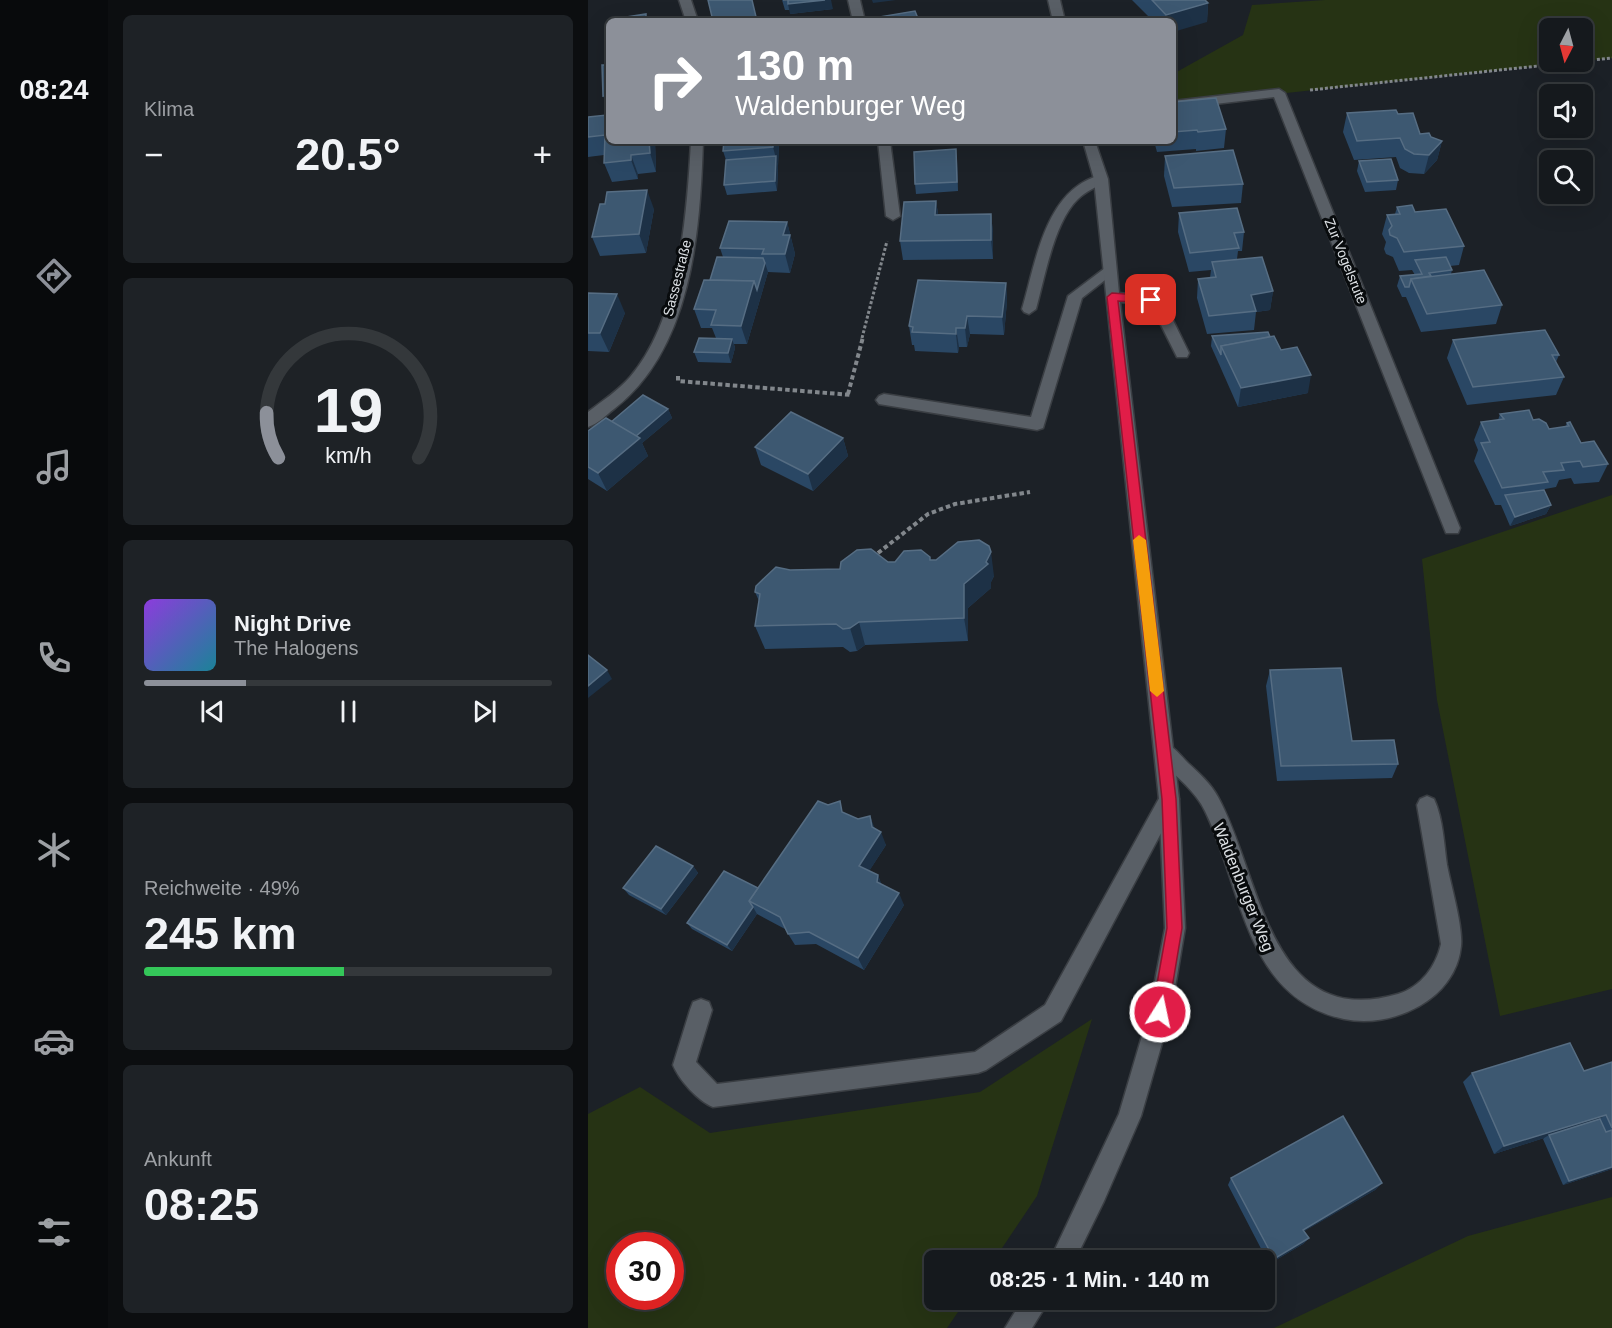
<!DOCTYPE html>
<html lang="de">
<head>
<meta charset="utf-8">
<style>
	body { margin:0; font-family:Arial,sans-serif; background:#1e2226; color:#f1f3f6; height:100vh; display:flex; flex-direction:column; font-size:22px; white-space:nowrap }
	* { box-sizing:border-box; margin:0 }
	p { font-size:20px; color:#9da0a4 }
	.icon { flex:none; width:33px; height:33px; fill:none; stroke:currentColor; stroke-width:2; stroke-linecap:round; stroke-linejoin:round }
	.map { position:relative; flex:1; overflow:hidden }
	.side { display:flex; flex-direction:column; gap:15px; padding:15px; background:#0c0e10; width:480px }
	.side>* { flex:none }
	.top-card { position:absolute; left:18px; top:18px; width:570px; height:126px; border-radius:9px; box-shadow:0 6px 24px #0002,0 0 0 2px #34383b; background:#8c9099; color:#fff; overflow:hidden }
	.needle { width:39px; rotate:186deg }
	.buttons { position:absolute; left:951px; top:18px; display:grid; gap:12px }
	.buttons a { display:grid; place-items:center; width:54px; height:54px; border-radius:9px; background:#15191d; box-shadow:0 6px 24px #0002,0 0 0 2px #34383b; font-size:30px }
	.speed { position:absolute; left:18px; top:1232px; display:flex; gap:12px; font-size:30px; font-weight:700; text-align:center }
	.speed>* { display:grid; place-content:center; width:78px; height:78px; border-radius:50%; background:#15191d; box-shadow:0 6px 24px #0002,0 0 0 2px #34383b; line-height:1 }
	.speed .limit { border:9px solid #d22; background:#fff; color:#111 }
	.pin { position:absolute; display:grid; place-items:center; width:51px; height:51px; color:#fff; margin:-26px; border-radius:12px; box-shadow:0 3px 9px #0006 }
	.me { position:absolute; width:66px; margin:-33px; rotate:10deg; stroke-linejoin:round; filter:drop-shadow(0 0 4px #0008) }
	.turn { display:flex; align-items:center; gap:21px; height:126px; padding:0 30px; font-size:27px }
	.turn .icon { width:78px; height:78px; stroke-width:2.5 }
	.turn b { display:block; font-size:42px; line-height:51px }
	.big { font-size:45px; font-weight:800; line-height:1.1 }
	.side .widget { flex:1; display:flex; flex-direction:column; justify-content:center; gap:9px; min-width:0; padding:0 21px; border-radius:9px; background:#1e2226 }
	.side .dial { align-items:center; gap:0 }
	.dial svg { height:156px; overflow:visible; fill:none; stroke:#34383b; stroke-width:7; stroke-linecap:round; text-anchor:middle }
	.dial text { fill:#f1f3f6; stroke:none }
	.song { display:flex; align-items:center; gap:18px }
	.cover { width:72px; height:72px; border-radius:9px; background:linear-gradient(135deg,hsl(270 70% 55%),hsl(190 70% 35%)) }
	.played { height:6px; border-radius:3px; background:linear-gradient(90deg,#8c9099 25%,#34383b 25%) }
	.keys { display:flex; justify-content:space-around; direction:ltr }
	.heat { display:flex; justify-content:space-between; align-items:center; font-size:33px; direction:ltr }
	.charge { height:9px; border-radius:4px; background:linear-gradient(90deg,#34c759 49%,#34383b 0) }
	.trip { position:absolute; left:336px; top:1250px; width:351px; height:60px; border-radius:9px; background:#15191d; box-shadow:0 6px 24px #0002,0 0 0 2px #34383b; font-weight:800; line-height:60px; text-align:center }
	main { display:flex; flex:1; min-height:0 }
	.menu { display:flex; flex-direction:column; width:108px; justify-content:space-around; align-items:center; background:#080a0c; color:#9da0a4 }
	.menu .icon { width:42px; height:42px }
	.menu .on { color:#8c9099 }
	.menu b { font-size:27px; color:#f1f3f6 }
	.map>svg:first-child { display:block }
	.green { fill:#263314; fill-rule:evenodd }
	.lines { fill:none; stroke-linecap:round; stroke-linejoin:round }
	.service-casing { stroke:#3a3e43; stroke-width:3 }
	.minor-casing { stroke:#3a3e43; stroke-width:3 }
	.path-far1 { stroke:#82878c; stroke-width:3; stroke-dasharray:3 2; stroke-linecap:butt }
	.path { stroke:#82878c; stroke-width:4; stroke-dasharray:4.5 3; stroke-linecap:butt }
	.service { fill:#595f66; fill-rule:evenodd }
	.minor { fill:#595f66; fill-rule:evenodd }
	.wall { fill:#2a4764 }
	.shaded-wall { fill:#1d3146 }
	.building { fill:#3d5871; stroke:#566d83; stroke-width:1.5 }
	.route { fill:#e11d48; stroke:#92132f; stroke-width:1.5 }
	.slow { fill:#f59e0b }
	.labels { text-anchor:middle; stroke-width:6; stroke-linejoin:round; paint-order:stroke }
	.far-street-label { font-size:14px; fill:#dce0e4; stroke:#080b0d }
	.street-label { font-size:16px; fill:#dce0e4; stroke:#080b0d }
</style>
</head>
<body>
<main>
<nav class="menu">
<b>08:24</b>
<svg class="icon on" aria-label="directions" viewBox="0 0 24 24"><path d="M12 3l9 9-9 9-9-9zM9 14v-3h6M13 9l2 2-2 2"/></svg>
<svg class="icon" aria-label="music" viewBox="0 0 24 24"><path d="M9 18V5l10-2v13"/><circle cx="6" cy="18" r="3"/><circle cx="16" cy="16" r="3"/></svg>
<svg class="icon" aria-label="phone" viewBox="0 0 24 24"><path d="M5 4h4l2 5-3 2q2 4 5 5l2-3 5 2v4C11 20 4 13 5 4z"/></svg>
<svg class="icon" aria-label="climate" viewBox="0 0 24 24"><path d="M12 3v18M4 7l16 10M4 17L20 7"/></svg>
<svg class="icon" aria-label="car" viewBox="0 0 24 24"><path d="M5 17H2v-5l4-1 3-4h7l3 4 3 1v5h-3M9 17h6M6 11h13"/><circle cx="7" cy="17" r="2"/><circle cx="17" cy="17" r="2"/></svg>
<svg class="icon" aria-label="filters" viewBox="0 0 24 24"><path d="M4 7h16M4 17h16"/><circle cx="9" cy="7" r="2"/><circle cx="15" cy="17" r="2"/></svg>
</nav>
<section class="side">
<div class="widget"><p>Klima</p>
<div class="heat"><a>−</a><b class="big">20.5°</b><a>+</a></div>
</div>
<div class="widget dial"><svg viewBox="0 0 100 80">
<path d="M14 69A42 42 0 1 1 86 69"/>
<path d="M14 69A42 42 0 0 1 8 46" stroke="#8c9099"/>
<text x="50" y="56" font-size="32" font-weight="700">19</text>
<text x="50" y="72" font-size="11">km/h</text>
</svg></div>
<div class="widget">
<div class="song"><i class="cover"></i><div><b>Night Drive</b><p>The Halogens</p></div></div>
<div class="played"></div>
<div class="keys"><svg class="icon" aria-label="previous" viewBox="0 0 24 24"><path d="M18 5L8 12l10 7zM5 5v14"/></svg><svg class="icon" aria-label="pause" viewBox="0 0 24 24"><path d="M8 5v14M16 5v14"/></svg><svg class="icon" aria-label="next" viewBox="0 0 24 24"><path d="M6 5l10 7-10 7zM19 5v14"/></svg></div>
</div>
<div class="widget"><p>Reichweite · 49%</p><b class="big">245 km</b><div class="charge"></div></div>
<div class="widget"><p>Ankunft</p><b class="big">08:25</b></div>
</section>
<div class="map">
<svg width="1024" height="1328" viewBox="0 0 1024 1328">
	<rect width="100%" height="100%" fill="#1c2127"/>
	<g class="green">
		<path d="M737,0H1024V58L995,61L994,28H962V62H988L585,105V74L655,35L664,5Z"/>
		<path d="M1024,495V989L912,1016L849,700L834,559Z"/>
		<path d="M504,1019L449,1196L406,1260H346V1299H379L359,1328H0V1114L52,1087L122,1133L392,1092ZM32,1245H82V1296H32Z"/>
		<path d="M1024,1197V1328H686L880,1236Z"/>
	</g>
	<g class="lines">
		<defs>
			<g id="service">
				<path d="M513,175L518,176V182C508,187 498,191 490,199C466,222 457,277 448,309L441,314L436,312L434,309C448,262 457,189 513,175Z"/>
				<path d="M521,265L526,267V273L494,298L455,428L449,430L291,404L288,400L291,396L296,394L443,417L480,296Z"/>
				<path d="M576,743C586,746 593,756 600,763C611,773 623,784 630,797C673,875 680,1032 810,994C833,987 848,966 853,944L829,805L832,799L839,796L846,799C855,818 856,844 859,865C863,886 875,926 873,946C868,1000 804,1029 756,1019C656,998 654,886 617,811C607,790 585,774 569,757L567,751L569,745Z"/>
				<path d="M581,790L588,793L591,799L588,805L473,1021L398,1070L390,1073L125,1107C110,1101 91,1080 85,1065L102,1010L105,1002L113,999L121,1002L124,1010L108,1062L129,1084L387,1052L457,1005L574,793Z"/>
			</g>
			<g id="minor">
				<path d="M91,0H103L110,21H98Z"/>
				<path d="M260,0H272L277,21H265Z"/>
				<path d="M460,0H472L477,21H465Z"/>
				<path d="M691,89L697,93L872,528L870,533H858L856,528L686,97L585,109V101Z"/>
				<path d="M103,141H115C112,232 104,349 26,409C18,415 10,424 0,427V412C14,401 30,391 42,377C92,319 99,214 103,141Z"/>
				<path d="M290,141H302L312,216L305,220L298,216Z"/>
				<path d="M495,141H507L520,179L531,293L568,297L579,308L601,353L599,357H589L566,311L559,305L532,302L591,799L597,928L583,1012L553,1116L516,1201L487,1260H462L531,1114L561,1012L577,928L571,799L506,179Z"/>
				<path d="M435,1299H462L444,1328H417Z"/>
			</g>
		</defs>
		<use href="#service" class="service-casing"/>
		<use href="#minor" class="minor-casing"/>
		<g class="path-far1">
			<path d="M994,61L1024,58"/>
			<path d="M722,90L988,62"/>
			<path d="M274,338L299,241"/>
		</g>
		<g class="path">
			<path d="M90,376V381L264,395"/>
			<path d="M260,394L275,337"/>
			<path d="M290,553L340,514L367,504L442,492"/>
		</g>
		<use href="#service" class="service"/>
		<use href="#minor" class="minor"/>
	</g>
	<g class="wall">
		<path d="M194,0L245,9L202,14V10H197Z"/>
		<path d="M544,0H617L620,3L619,22L565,21Z"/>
		<path d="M585,102L638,129L636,148L608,151V149L569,152L566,141H585Z"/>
		<path d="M759,113L810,114L832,134L854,141L849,160L836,174L821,173L812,168L808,157L766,160L755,132Z"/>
		<path d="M19,115L21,119L67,141L68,172L50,174V179L24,182L16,163V155L0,157V117Z"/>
		<path d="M136,141H191L189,191L139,195L136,185L138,160L135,151Z"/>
		<path d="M577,156L655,184L653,203L584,207L576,176Z"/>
		<path d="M369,159L370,191L328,194L327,184Z"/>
		<path d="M771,161L810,180L808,190L777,192L769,171Z"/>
		<path d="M348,201L350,214H403L405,233V259L315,260L312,241Z"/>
		<path d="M809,207L827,212L876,246L871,265L862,266L864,270L863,274L914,305L908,324L833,332L818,297H814L809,286L812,276L827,275L824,270L811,271L805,257L798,254L796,249L798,242L794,234L799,215L807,214Z"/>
		<path d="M66,209L58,253L12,256L4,237Z"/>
		<path d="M591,213L656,232L654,251H650L649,259L685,291L682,310L668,312L666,330L619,334L609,298L610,279L622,278L623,270L601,272L590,232Z"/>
		<path d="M199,222L207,254L202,273L180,272L159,344H146L147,348L143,363L110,362L106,352L128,338L124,328H113L106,309L135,257L132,248Z"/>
		<path d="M418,283L419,301L416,335L382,334L379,347H371L370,353L327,351L326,345H324L321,326Z"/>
		<path d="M0,293L37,313L21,352L0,351Z"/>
		<path d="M624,336L682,337L693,350L720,393L650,407L623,346Z"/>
		<path d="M865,340L971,355L968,362L976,377L968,395L879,405L859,358Z"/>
		<path d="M80,409L84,418L54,443L60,456L19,491L0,479V431L23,422Z"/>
		<path d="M912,414L945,420L961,429L977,427L979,423L993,443L1020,464L1011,482L986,484L983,478L971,480L968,487L957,489L956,490L963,505L958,514L922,526L913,505H907L886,461L890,450L886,440L893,422L910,420Z"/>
		<path d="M255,438L260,456L225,491L173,465L167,447Z"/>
		<path d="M343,560L406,576L403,582V588L380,608V641L277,645L269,651L262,652L255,647L177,649L167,626L171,601L167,592L202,570L252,569Z"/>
		<path d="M682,670L764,741L810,764L804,778L689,781L678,686Z"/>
		<path d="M256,813L270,819L282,816L286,828L298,845L281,871L290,875L293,884L316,905L276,970L228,944L207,945L197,929L169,914L144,951L104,929L99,923L170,888Z"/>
		<path d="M105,866L110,873L78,915L41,895L35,888Z"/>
		<path d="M1024,1062V1169L975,1185L955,1139L956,1138L906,1154L875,1082L884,1073L996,1071Z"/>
		<path d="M643,1178L794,1183L787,1190L716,1231L721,1238L715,1244L681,1264L640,1185Z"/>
	</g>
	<g class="shaded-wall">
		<path d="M237,0H243L245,9L202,14L200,4Z"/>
		<path d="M284,0H308L285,3Z"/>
		<path d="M620,3L619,22L585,32V21H578V15Z"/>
		<path d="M21,95V112L15,96Z"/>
		<path d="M61,141H67L68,172L62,153Z"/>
		<path d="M185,141H191L190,166L185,147Z"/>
		<path d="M854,141L849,160L836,174L841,155Z"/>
		<path d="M43,155L50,174V179L43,160Z"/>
		<path d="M188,156L190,166L189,191L187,181Z"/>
		<path d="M59,190L66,209L58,253L51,234Z"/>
		<path d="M348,201L351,220L347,215Z"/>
		<path d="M403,214L405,233V259L403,240Z"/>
		<path d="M199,222L207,254L202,273L197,254L195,235Z"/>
		<path d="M177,263L180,272L159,344L153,326L166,281Z"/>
		<path d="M418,283L419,301L416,335L414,317Z"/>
		<path d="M685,291L682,310L668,312L663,295Z"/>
		<path d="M29,294L37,313L21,352L12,333Z"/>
		<path d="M379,316L382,334L379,347L377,328Z"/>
		<path d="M368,328L371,347L370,353L368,334Z"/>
		<path d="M144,339L147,348L143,363L140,353Z"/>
		<path d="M723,375L720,393L650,407L653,388Z"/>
		<path d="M80,409L84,418L54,443L60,456L19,491L10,473L43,440Z"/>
		<path d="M255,438L260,456L225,491L220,474Z"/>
		<path d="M963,505L958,514L922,526L927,517Z"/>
		<path d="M403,552L406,576L403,582V588L380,608V641L376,618V584L398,562Z"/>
		<path d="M271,622L277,645L269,651L262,628Z"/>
		<path d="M19,670L24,679L0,698V686Z"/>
		<path d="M282,816L287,829L293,832L298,845L276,879L271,866L284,827Z"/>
		<path d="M105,866L110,873L78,915L73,909Z"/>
		<path d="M290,875L295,888L289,882Z"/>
		<path d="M311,893L316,905L276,970L270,958Z"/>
		<path d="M165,907L169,914L144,951L139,945Z"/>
		<path d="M1018,1115L1005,1123L961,1135L956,1138L906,1154L916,1146Z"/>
		<path d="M1024,1167V1169L975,1185L981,1181Z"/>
		<path d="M794,1183L787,1190L710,1235L715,1230Z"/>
		<path d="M721,1238L715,1244L681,1264L686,1259Z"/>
	</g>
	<g class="building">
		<path d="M120,0H164L169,21H125Z"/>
		<path d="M195,0H237L200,4V0Z"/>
		<path d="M564,0H617L620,3L578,15Z"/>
		<path d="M327,11L331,21H292L291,17Z"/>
		<path d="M58,14V21H21V34L20,20Z"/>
		<path d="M14,65H21V95L15,96Z"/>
		<path d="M628,98L638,129L610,132L609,130L585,132V102Z"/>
		<path d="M808,110L810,114L825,113L832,134L841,133L843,137L854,141L841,155L826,154L817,149L812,138L769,141L759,113Z"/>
		<path d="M19,115V120H21V141H61L62,153L43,155V160L16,163L17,135L0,137V117Z"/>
		<path d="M136,141H185V147L135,151Z"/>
		<path d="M368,149L369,182L327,184L326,152Z"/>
		<path d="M645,150L655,184L586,188L577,156Z"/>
		<path d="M188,156L187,181L136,185L138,160Z"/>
		<path d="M803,159L810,180L779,182L771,161Z"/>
		<path d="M59,190L51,234L4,237L12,204H17L19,192Z"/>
		<path d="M348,201L347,215L403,214V240L312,241L316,202Z"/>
		<path d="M824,205L827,212L858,209L876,246L816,252L809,238L802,235L801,230L804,226L799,215L812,214L809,207Z"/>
		<path d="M649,208L656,232L646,233L651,248L602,253L591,213Z"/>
		<path d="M141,221L199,222L195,235H202L197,254H174L176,249L132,248Z"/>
		<path d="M129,257L175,258L177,263L169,290L166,281L122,280Z"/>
		<path d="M674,257L685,291L663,295L668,311L621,316L610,279L628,277L624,262Z"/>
		<path d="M858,257L864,270L841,273L843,276L823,279L821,287H817L812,276L834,274L827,260Z"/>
		<path d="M896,270L914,305L839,314L823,279Z"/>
		<path d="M116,280L166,281L153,326L123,325L128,310L106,309Z"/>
		<path d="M330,280L418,283L414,317L379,316L377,328H368V334L324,332L325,327L321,326Z"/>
		<path d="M0,293L29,294L12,333H0Z"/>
		<path d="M957,330L971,355H964L976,377L885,387L865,340Z"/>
		<path d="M680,332L682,337L633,346V355L624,336Z"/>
		<path d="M686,336L693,350L709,347L723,375L653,388L633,346Z"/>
		<path d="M111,338L144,339L140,353L106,352Z"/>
		<path d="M55,395L80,409L48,436L23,422Z"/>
		<path d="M941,410L945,420L951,419L958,423L961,429L981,426L979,423L982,422L993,443L1006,441L1020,464L995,467L992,461L973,463L976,470L955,472L960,482L914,488L893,443L902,442L893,422L916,419L912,414Z"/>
		<path d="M203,412L255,438L220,474L167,447Z"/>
		<path d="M18,418L52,438L10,473L0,467V431Z"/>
		<path d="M956,490L963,505L927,517L917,495Z"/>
		<path d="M391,540L401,546L403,552L398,562L400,564L376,584V618L271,622L262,628L255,629L248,624L167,626L172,594L167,592L168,586L188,567L202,570L252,569L253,562L269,550L283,549L300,562H307L316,551L333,550L342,557V560H348L370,542Z"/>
		<path d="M0,655L19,670L0,686Z"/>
		<path d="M753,668L764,741L806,740L810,764L693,766L682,670Z"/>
		<path d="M230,801L240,805L252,801L254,812L270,819L282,816L284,827L293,832L271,866L290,875L289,882L311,893L270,958L221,932L200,934L192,917L161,901Z"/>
		<path d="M68,846L105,866L73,909L35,888Z"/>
		<path d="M136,871L170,888L161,901L165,907L139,945L99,923Z"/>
		<path d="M982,1043L996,1071L1024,1062V1128L1018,1115L916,1146L884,1073Z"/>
		<path d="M755,1116L794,1183L715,1230L721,1238L686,1259L643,1178Z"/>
		<path d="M1012,1119L1018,1132L1024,1130V1167L981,1181L961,1135Z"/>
	</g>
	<path class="route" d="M524,293L563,296L569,300L563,303L530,301L588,799L594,928L580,1012L578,1017L572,1020L566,1017L564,1012L579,928L574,799L519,297Z"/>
	<path class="slow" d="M551,535L558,540L576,691L569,697L562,691L545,540Z"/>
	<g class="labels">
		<g class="far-street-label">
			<text transform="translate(758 261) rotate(68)" y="5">Zur Vogelsrute</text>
			<text transform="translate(89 278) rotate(-76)" y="5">Sassestraße</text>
		</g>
		<g class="street-label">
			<text transform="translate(656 887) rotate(68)" y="6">Waldenburger Weg</text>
		</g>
	</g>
</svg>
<div class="buttons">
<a><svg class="needle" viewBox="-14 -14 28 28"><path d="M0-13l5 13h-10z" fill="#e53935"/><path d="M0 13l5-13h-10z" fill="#9da0a4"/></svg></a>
<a><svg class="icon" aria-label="sound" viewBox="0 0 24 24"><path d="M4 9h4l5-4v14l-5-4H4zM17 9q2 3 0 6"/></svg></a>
<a><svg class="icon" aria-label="search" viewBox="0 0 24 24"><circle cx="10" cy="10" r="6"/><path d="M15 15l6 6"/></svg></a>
</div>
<div class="speed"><div class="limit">30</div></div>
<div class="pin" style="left:563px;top:300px;background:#d93025"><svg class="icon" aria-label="arrive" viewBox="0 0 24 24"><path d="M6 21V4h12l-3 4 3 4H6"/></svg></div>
<svg class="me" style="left:572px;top:1012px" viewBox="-20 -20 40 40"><circle r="17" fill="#e11d48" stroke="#fff" stroke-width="3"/><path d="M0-11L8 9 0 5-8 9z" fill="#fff"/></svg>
<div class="trip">08:25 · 1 Min. · 140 m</div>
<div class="top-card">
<div class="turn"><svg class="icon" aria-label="right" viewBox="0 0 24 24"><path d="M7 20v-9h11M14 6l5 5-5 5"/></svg><div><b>130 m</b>Waldenburger Weg</div></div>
</div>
</div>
</main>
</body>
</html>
